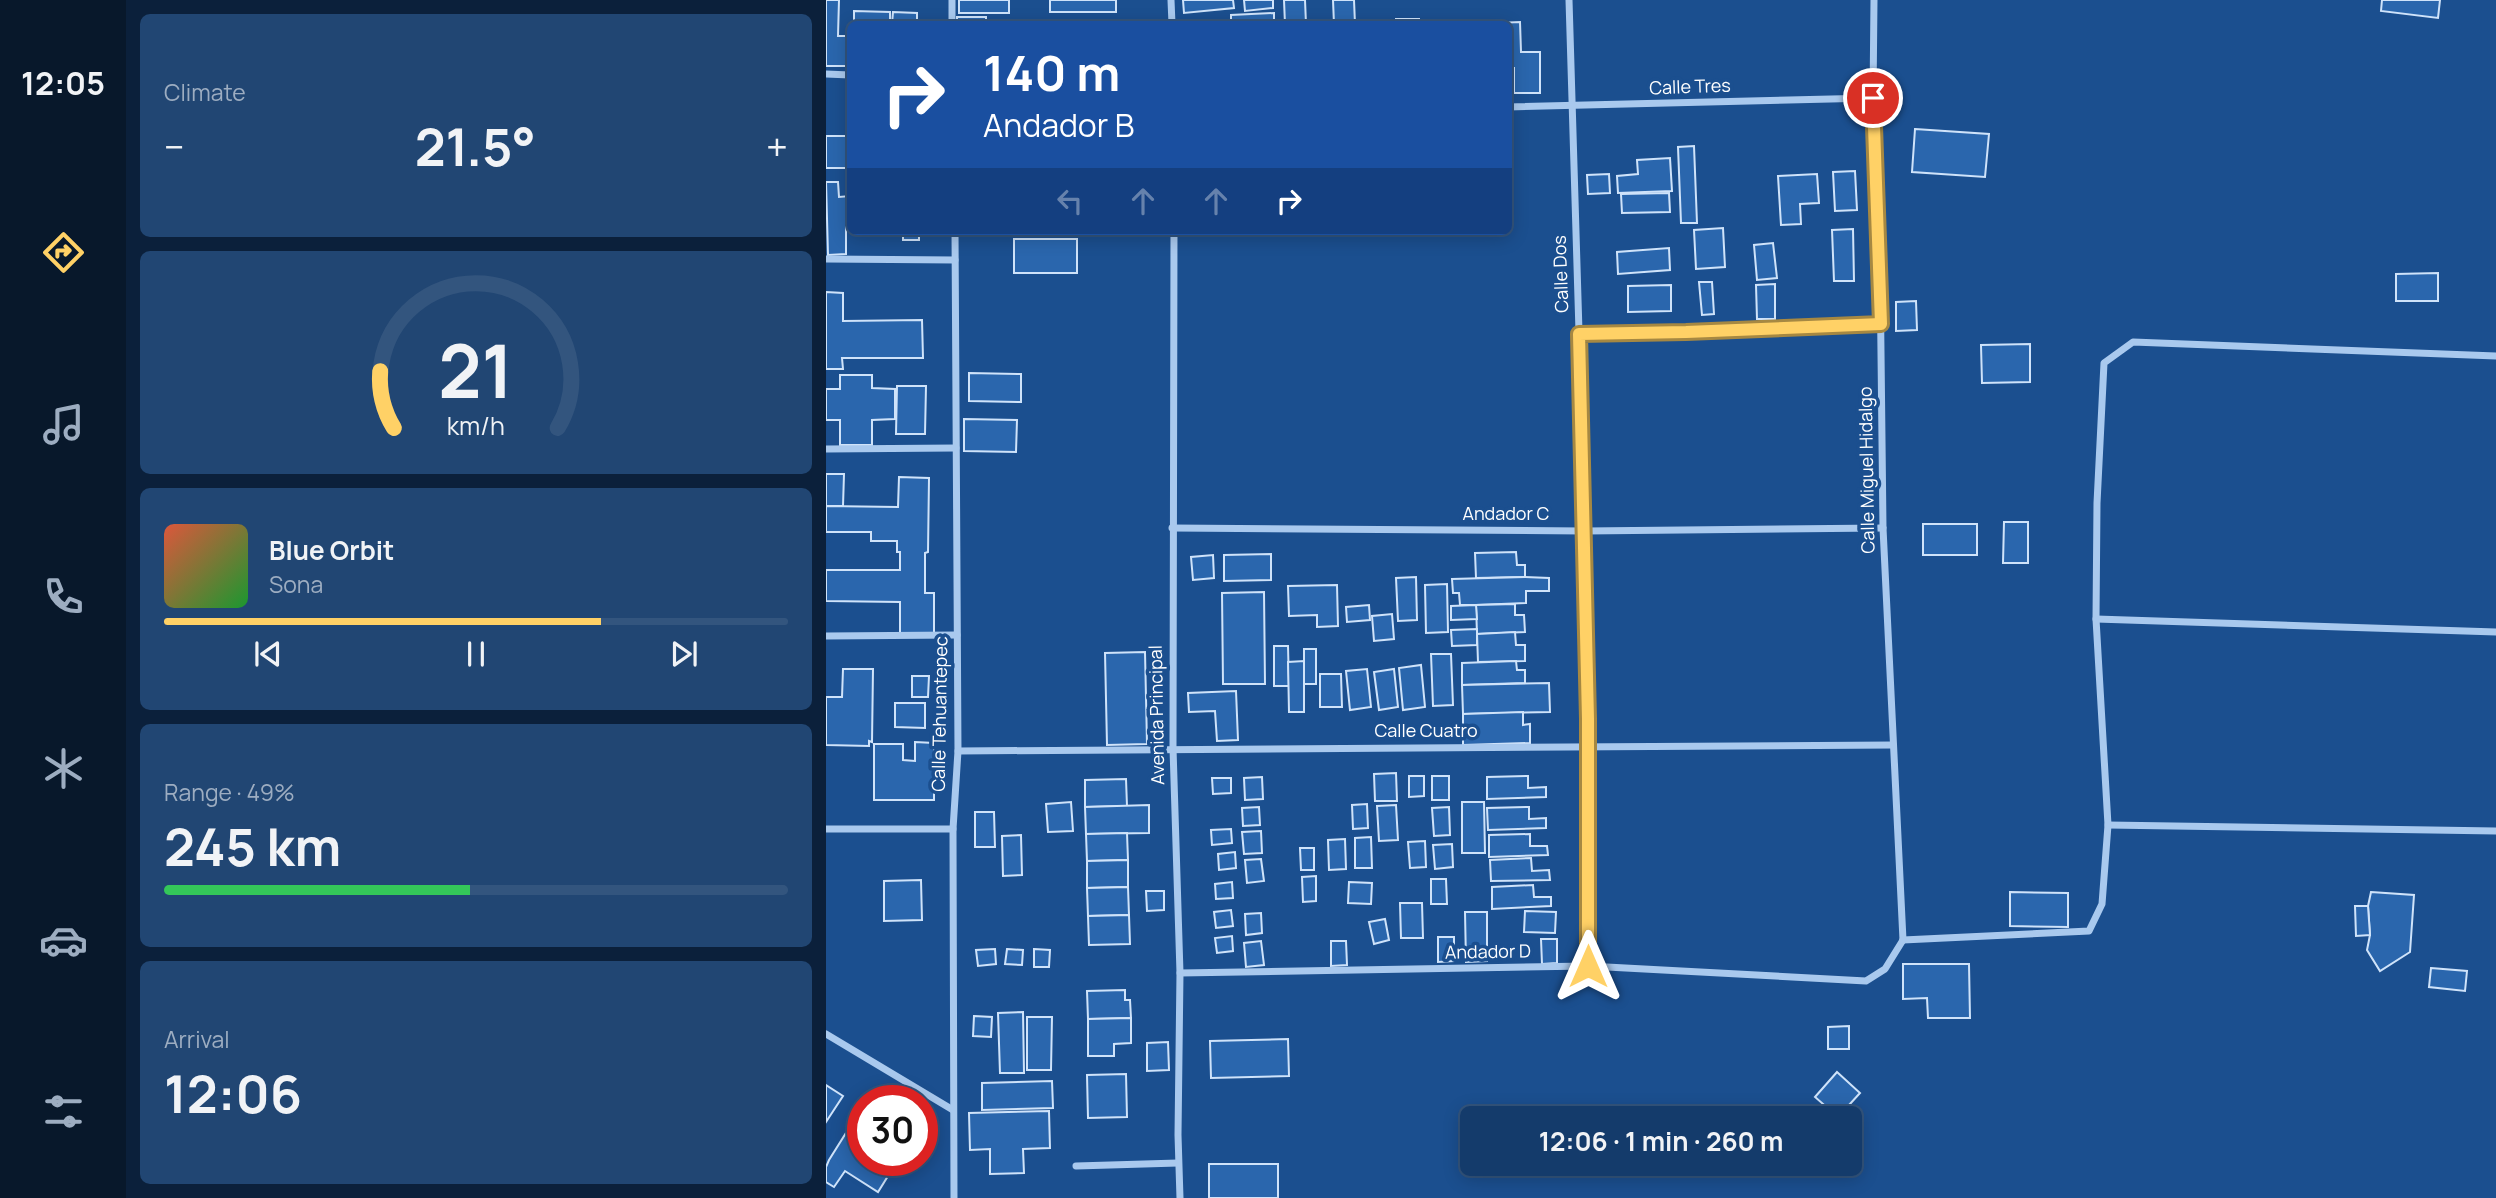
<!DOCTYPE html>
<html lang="en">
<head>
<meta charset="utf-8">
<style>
	body { margin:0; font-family:Manrope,sans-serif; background:#214673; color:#f1f3f6; height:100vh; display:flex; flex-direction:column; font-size:26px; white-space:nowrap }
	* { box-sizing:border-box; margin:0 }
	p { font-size:23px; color:#9dadc1 }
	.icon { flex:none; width:38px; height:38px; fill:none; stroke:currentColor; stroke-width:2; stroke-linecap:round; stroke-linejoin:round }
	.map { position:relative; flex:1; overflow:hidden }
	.drawer { display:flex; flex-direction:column; gap:14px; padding:14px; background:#0b203b; width:700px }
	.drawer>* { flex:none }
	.top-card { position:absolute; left:21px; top:21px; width:665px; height:214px; border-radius:10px; box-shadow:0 4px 18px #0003,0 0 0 2px #33557e; background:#1a4fa0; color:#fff; overflow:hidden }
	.speed { position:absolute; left:21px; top:1085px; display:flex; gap:14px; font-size:35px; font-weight:700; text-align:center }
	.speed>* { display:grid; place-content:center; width:91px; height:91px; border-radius:50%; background:#143b6b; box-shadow:0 4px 18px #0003,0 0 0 2px #33557e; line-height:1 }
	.speed .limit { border:10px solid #d22; background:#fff; color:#111 }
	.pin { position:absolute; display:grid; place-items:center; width:60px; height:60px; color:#fff; margin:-30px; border:4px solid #fff; border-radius:50%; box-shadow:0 2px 7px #0007 }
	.me { position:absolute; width:77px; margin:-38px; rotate:0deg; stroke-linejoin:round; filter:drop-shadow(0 0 5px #0008) }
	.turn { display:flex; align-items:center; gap:24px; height:147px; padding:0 21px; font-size:32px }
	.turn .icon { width:91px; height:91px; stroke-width:2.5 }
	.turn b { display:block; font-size:49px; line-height:60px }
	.lanes { display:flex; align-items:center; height:66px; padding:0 21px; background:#0003; justify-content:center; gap:35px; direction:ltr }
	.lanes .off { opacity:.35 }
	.big { font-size:52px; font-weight:700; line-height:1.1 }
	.drawer .tile { flex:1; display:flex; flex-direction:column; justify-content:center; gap:10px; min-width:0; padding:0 24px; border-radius:10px; background:#214673 }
	.drawer .dial { align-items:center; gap:0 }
	.dial svg { height:182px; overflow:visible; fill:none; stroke:#33557e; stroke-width:7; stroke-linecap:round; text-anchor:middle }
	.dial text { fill:#f1f3f6; stroke:none }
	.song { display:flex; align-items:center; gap:21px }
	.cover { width:84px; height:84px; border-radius:10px; background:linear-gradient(135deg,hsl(10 70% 55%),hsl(130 70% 35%)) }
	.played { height:7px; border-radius:4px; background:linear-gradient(90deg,#ffd166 70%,#33557e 70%) }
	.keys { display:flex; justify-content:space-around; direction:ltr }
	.heat { display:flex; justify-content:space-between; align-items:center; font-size:38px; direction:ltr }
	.charge { height:10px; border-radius:5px; background:linear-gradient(90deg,#34c759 49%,#33557e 0) }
	.trip { position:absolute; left:634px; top:1106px; width:402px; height:70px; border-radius:10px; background:#143b6b; box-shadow:0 4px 18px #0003,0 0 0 2px #33557e; font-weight:700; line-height:70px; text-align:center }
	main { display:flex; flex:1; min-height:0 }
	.tab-bar { display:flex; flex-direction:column; width:126px; justify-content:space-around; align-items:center; background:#08182b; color:#9dadc1 }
	.tab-bar .icon { width:49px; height:49px }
	.tab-bar .current { color:#ffd166 }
	.tab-bar b { font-size:32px; color:#f1f3f6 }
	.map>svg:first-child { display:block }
	.building { fill:#2a66ad; stroke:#cfe3fa; stroke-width:2 }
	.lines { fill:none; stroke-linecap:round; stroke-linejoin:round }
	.minor { stroke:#a9c9ee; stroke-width:7 }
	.route-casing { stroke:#a68842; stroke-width:18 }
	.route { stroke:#ffd166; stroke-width:12 }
	.labels { text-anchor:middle; stroke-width:7; stroke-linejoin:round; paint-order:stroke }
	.street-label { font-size:18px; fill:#fff; stroke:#1b4f8f }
</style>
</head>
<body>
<main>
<nav class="tab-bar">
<b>12:05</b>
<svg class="icon current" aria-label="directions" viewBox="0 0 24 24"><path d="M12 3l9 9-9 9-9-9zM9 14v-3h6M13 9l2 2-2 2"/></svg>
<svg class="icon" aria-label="music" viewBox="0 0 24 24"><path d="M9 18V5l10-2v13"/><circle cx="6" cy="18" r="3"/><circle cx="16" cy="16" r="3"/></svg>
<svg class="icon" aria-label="phone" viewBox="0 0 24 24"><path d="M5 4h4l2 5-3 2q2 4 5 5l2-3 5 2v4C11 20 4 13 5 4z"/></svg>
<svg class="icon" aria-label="climate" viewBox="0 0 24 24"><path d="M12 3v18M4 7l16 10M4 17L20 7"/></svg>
<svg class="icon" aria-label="car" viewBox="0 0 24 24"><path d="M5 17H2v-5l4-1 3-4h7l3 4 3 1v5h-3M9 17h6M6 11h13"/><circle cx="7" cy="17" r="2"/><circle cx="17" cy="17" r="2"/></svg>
<svg class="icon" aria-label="filters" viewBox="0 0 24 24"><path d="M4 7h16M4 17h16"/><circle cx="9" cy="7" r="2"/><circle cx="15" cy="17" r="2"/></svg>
</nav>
<section class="drawer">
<div class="tile"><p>Climate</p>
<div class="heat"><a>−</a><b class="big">21.5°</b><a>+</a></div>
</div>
<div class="tile dial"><svg viewBox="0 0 100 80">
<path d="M14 69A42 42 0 1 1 86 69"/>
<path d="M14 69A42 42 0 0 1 8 44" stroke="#ffd166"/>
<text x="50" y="56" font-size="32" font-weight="700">21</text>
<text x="50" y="72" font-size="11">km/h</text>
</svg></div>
<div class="tile">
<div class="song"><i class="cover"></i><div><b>Blue Orbit</b><p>Sona</p></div></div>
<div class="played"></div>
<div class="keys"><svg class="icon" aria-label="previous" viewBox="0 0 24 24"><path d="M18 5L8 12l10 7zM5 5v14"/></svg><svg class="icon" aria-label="pause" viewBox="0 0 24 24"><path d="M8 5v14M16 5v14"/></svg><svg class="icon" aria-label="next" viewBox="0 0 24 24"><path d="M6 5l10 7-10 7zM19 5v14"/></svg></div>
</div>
<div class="tile"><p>Range · 49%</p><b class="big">245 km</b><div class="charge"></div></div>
<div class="tile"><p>Arrival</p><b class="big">12:06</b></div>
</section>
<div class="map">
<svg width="1670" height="1198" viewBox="0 0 1670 1198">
	<rect width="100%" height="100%" fill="#1b4f8f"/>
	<g class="building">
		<path d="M0,0H13L12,36H24V66H0Z"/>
		<rect x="133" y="0" width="50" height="13"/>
		<rect x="224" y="0" width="66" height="12"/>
		<path d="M357,0H407L408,8L358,13Z"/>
		<path d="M418,0H447V8L419,11Z"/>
		<path d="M458,0H479L480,24H459Z"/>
		<path d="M507,0H528L529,24H508Z"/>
		<path d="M1556,0H1614L1612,18L1555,11Z"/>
		<path d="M28,11L64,12V24H28Z"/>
		<path d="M67,12L91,13V24H66Z"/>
		<path d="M448,13V24H405V15Z"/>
		<rect x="131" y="17" width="29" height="7"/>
		<rect x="570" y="19" width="23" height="5"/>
		<path d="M694,22L695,52H714V93H688V68H682V24H645Z"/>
		<path d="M1089,129L1163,134L1159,177L1086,172Z"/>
		<path d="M0,136H24V193H23L22,168H0Z"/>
		<path d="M868,146L871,223H855L852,147Z"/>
		<path d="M844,158L846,191L792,193L791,176L812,174L811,160Z"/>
		<path d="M1029,171L1031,210L1009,211L1007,172Z"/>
		<path d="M783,174L784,193L762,194L761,175Z"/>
		<path d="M991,174L993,203L974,204L975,224L955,225L952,176Z"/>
		<path d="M0,182H12L13,197L24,196V227H20V254L2,255Z"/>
		<path d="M843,193L844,212L796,213L795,194Z"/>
		<path d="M897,228L899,267L870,269L868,230Z"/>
		<path d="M1027,229L1028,281H1008L1006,230Z"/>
		<rect x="77" y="231" width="16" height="9"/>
		<rect x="188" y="239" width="63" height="34"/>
		<path d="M947,243L951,278L931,280L928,245Z"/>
		<path d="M843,248L844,270L792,274L791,252Z"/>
		<path d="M1612,273V301H1570V274Z"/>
		<path d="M873,282H886L888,314L876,315Z"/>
		<path d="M949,284V319H931L930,285Z"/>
		<path d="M845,285V311L802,312V286Z"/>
		<path d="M0,292L17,293V321L96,320L97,358H16L17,369H0Z"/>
		<path d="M1090,301L1091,330L1070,331V302Z"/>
		<path d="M1204,344V382L1156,383L1155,345Z"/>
		<path d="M143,373L195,374V402L143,401Z"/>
		<path d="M14,375H46V388L69,389V419L46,420V445H14V420H0V389H14Z"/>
		<path d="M71,386H100L99,434H70Z"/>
		<path d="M138,419L191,420L190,452L138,451Z"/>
		<path d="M0,474H18L17,506H0Z"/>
		<path d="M73,477L103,478L102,552L99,553V593H108V633H74V602L0,601V570H74V552H71V541H45V532H0V506L72,507Z"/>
		<path d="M1178,522H1202V563H1177Z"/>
		<rect x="1097" y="524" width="54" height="31"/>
		<path d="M690,552L691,565H699V577L650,578L649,553Z"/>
		<path d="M445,554V580L398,581V555Z"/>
		<path d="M387,555L388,578L367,580L365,557Z"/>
		<path d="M590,577L591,620L572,621L570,578Z"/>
		<path d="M699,577L723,578V591H700V603L650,605H634L633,593H627L626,579Z"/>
		<path d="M621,584L622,632L600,633L599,585Z"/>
		<path d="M511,585L512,626L491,627V615L463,616L462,586Z"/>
		<path d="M438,592L439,684H397L396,593Z"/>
		<path d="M689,604V615H698L699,632L651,634L650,605Z"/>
		<path d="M543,605L544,620L521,622L520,607Z"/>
		<path d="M650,605L651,619L625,620V606Z"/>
		<path d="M566,614L568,639L548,641L546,616Z"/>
		<path d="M651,629V645L626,646L625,630Z"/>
		<path d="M689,632L690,645H699V661L652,662L651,634Z"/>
		<path d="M448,646H462L463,686H448Z"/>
		<rect x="478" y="649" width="12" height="35"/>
		<path d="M319,652L321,744L281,745L279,653Z"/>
		<path d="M605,654H625L627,705L607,706Z"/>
		<path d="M478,661V712H463L462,662Z"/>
		<path d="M690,661L691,670H699V683L636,685V663Z"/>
		<path d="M595,665L599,707L577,710L573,668Z"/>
		<path d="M17,669H47L46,742L43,741V746L0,745V697H16Z"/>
		<path d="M541,669L545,707L524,710L520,671Z"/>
		<path d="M568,669L572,707L553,710L548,672Z"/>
		<path d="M494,674H515L516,707H494Z"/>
		<path d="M86,676H103L102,697H86Z"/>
		<path d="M723,683L724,712L637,714L636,685Z"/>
		<path d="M410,691L412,740L391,741L389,711L363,712L362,693Z"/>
		<path d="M69,703H99V728L69,727Z"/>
		<path d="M697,712V725L704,724V743L637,745V714Z"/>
		<path d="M89,742L108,743V800H48V744H77V760L89,761Z"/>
		<path d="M570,773L571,801H549L548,774Z"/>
		<path d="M583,776H598V796L583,797Z"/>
		<rect x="606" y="776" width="17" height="24"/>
		<path d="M702,776V788L720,787V797L661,799V777Z"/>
		<path d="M436,777L437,799L419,800L418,778Z"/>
		<path d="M386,778H405V793L387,794Z"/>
		<path d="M300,779L301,806L259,807V780Z"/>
		<path d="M245,802L247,831L222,832L220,804Z"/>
		<path d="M636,802H658L659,853H636Z"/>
		<path d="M541,804L542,828L527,829L526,805Z"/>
		<path d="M323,805V833L260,834L259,807Z"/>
		<path d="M570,805L572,840L553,841L551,806Z"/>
		<path d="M433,807L434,825L417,826L416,808Z"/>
		<path d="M623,807L624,835L608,836L606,808Z"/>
		<path d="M703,807V819L720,818V828L662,830L661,808Z"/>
		<path d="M149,812H168L169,847H149Z"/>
		<path d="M405,829L406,843L386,845L385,830Z"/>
		<path d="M435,831L436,853L418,854L416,832Z"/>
		<path d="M301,833L302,860L261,861L260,834Z"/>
		<path d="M704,834V846H721L722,855L663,857V835Z"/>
		<path d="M195,835L196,875L177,876L176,836Z"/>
		<path d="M545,837L546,868H529V838Z"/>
		<path d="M519,839L520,869L503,870L502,840Z"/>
		<path d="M599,841L600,867L584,868L582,842Z"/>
		<path d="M626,844L627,867L609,869L607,845Z"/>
		<path d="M474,848H488V870H475Z"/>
		<path d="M409,852L410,868L393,870L392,854Z"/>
		<path d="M705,858L706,871L723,870L724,880L665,881L664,860Z"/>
		<path d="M435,859L438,881L421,883L419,860Z"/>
		<path d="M302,860V887L261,888V861Z"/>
		<path d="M490,876V901L477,902L476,877Z"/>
		<path d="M605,879H620L621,904H605Z"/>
		<path d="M95,880L96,920L58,921V881Z"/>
		<path d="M406,882L407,898L390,899L389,884Z"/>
		<path d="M523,882L546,883L545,904L522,903Z"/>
		<path d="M707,885L708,897H725V906L666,909V887Z"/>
		<path d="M302,887L303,915L262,916L261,888Z"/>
		<path d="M320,891H338V910L321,911Z"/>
		<path d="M1184,892L1242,893V927L1184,926Z"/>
		<path d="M1545,892L1588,895L1584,952L1554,971L1541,950L1544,935L1542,906Z"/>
		<path d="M574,903H596L597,938H575Z"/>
		<path d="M1529,906H1542L1544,935L1530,936Z"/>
		<path d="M405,910L407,926L390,928L388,912Z"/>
		<path d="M699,911L730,912L729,933L698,932Z"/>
		<path d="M639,912H661V961L640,962Z"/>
		<path d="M435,913L436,933L420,935L419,914Z"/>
		<path d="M303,915L304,944L263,945L262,916Z"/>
		<path d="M559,919L563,940L548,944L543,922Z"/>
		<path d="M406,936L407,951L391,953L389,938Z"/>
		<path d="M612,937H628V961L612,962Z"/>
		<path d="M715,939H731V963L716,964Z"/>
		<path d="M435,941L438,965L420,967L418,943Z"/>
		<path d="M505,941H520L521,965L505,966Z"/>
		<path d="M169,949L170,964L152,966L150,950Z"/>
		<path d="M181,949L197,950L196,965L179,964Z"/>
		<path d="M208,949L224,950L223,967H208Z"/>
		<path d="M1077,964H1143L1144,1018H1102L1101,998L1077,999Z"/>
		<path d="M1605,968L1641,971L1639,991L1603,987Z"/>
		<path d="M299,990V1000H304L305,1018L262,1019L261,991Z"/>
		<path d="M197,1012L198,1073H174L172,1013Z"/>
		<path d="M148,1016L166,1017L165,1037L147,1036Z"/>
		<path d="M201,1017H226L225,1070H201Z"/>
		<path d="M305,1018V1043L288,1044V1056H262V1019Z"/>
		<path d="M1023,1026V1049H1002V1027Z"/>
		<path d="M462,1039L463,1076L385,1078L384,1041Z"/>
		<path d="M342,1042L343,1070L321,1071V1043Z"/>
		<path d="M1011,1072L1034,1093L1012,1117L989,1097Z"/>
		<path d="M300,1074L301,1117L262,1118L261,1075Z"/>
		<path d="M226,1081L227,1108L156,1110V1083Z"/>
		<path d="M0,1085L17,1096L0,1122Z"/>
		<path d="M223,1111L224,1148L197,1149L198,1173L164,1174V1149L144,1150L143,1113Z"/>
		<path d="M25,1125L37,1133V1160H72L52,1192L19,1171L8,1187L0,1182V1167L3,1160Z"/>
		<rect x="383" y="1164" width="69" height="34"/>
	</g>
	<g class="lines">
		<g class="minor">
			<path d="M126,0V24"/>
			<path d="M345,0L346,24"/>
			<path d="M743,0L759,531L762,746V966"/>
			<path d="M1048,0L1047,98L1054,265L1057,528L1077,940"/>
			<path d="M0,74L24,75"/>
			<path d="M682,107L1047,98"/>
			<path d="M348,231L347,748L354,973L352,1135L354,1198"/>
			<path d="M0,259L129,260"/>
			<path d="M753,334L860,333L1055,324"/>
			<path d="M0,449L130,448"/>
			<path d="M346,528L759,531L1057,528"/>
			<path d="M1270,619L1670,632"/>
			<path d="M0,636L131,635"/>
			<path d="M132,751L1067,745"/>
			<path d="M1282,825L1670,831"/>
			<path d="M0,829H127"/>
			<path d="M1077,940L1263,931L1276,904L1282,825L1270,619L1271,503L1278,363L1307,342L1670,356"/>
			<path d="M354,973L762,966L1040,981L1059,969L1077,940"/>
			<path d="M0,1034L127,1110"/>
			<path d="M250,1166L352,1163"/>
			<path d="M128,1198L127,829L132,751L129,231"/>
		</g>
	</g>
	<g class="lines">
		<defs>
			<path id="route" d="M762,966V719L753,334L860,332L1055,324L1047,98"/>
		</defs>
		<use href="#route" class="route-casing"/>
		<use href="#route" class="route"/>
	</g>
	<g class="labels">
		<g class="street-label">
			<text transform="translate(864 87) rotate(-2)" y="6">Calle Tres</text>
			<text transform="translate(735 274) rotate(-92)" y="6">Calle Dos</text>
			<text transform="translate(1041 470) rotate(-91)" y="6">Calle Miguel Hidalgo</text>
			<text x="680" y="520">Andador C</text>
			<text transform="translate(114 714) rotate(-89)" y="6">Calle Tehuantepec</text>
			<text transform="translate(331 715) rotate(-91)" y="6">Avenida Principal</text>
			<text x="600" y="737">Calle Cuatro</text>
			<text transform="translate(662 952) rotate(-1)" y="6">Andador D</text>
		</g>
	</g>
</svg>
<div class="speed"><div class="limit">30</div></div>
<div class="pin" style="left:1047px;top:98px;background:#d93025"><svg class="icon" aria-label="arrive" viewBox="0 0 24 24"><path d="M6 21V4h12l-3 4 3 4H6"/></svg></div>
<svg class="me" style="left:762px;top:966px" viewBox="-20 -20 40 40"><path d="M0-17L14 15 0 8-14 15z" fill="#ffd166" stroke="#fff" stroke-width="4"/></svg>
<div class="trip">12:06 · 1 min · 260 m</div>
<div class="top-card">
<div class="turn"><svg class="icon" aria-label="right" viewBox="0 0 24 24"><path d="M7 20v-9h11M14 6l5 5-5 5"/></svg><div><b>140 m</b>Andador B</div></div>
<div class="lanes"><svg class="icon off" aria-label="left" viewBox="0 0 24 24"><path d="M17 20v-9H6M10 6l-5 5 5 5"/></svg><svg class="icon off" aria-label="ahead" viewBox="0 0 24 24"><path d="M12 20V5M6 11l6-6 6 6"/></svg><svg class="icon off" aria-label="ahead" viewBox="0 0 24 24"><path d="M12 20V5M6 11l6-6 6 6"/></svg><svg class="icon" aria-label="right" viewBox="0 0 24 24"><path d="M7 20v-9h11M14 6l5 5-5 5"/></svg></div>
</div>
</div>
</main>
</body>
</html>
